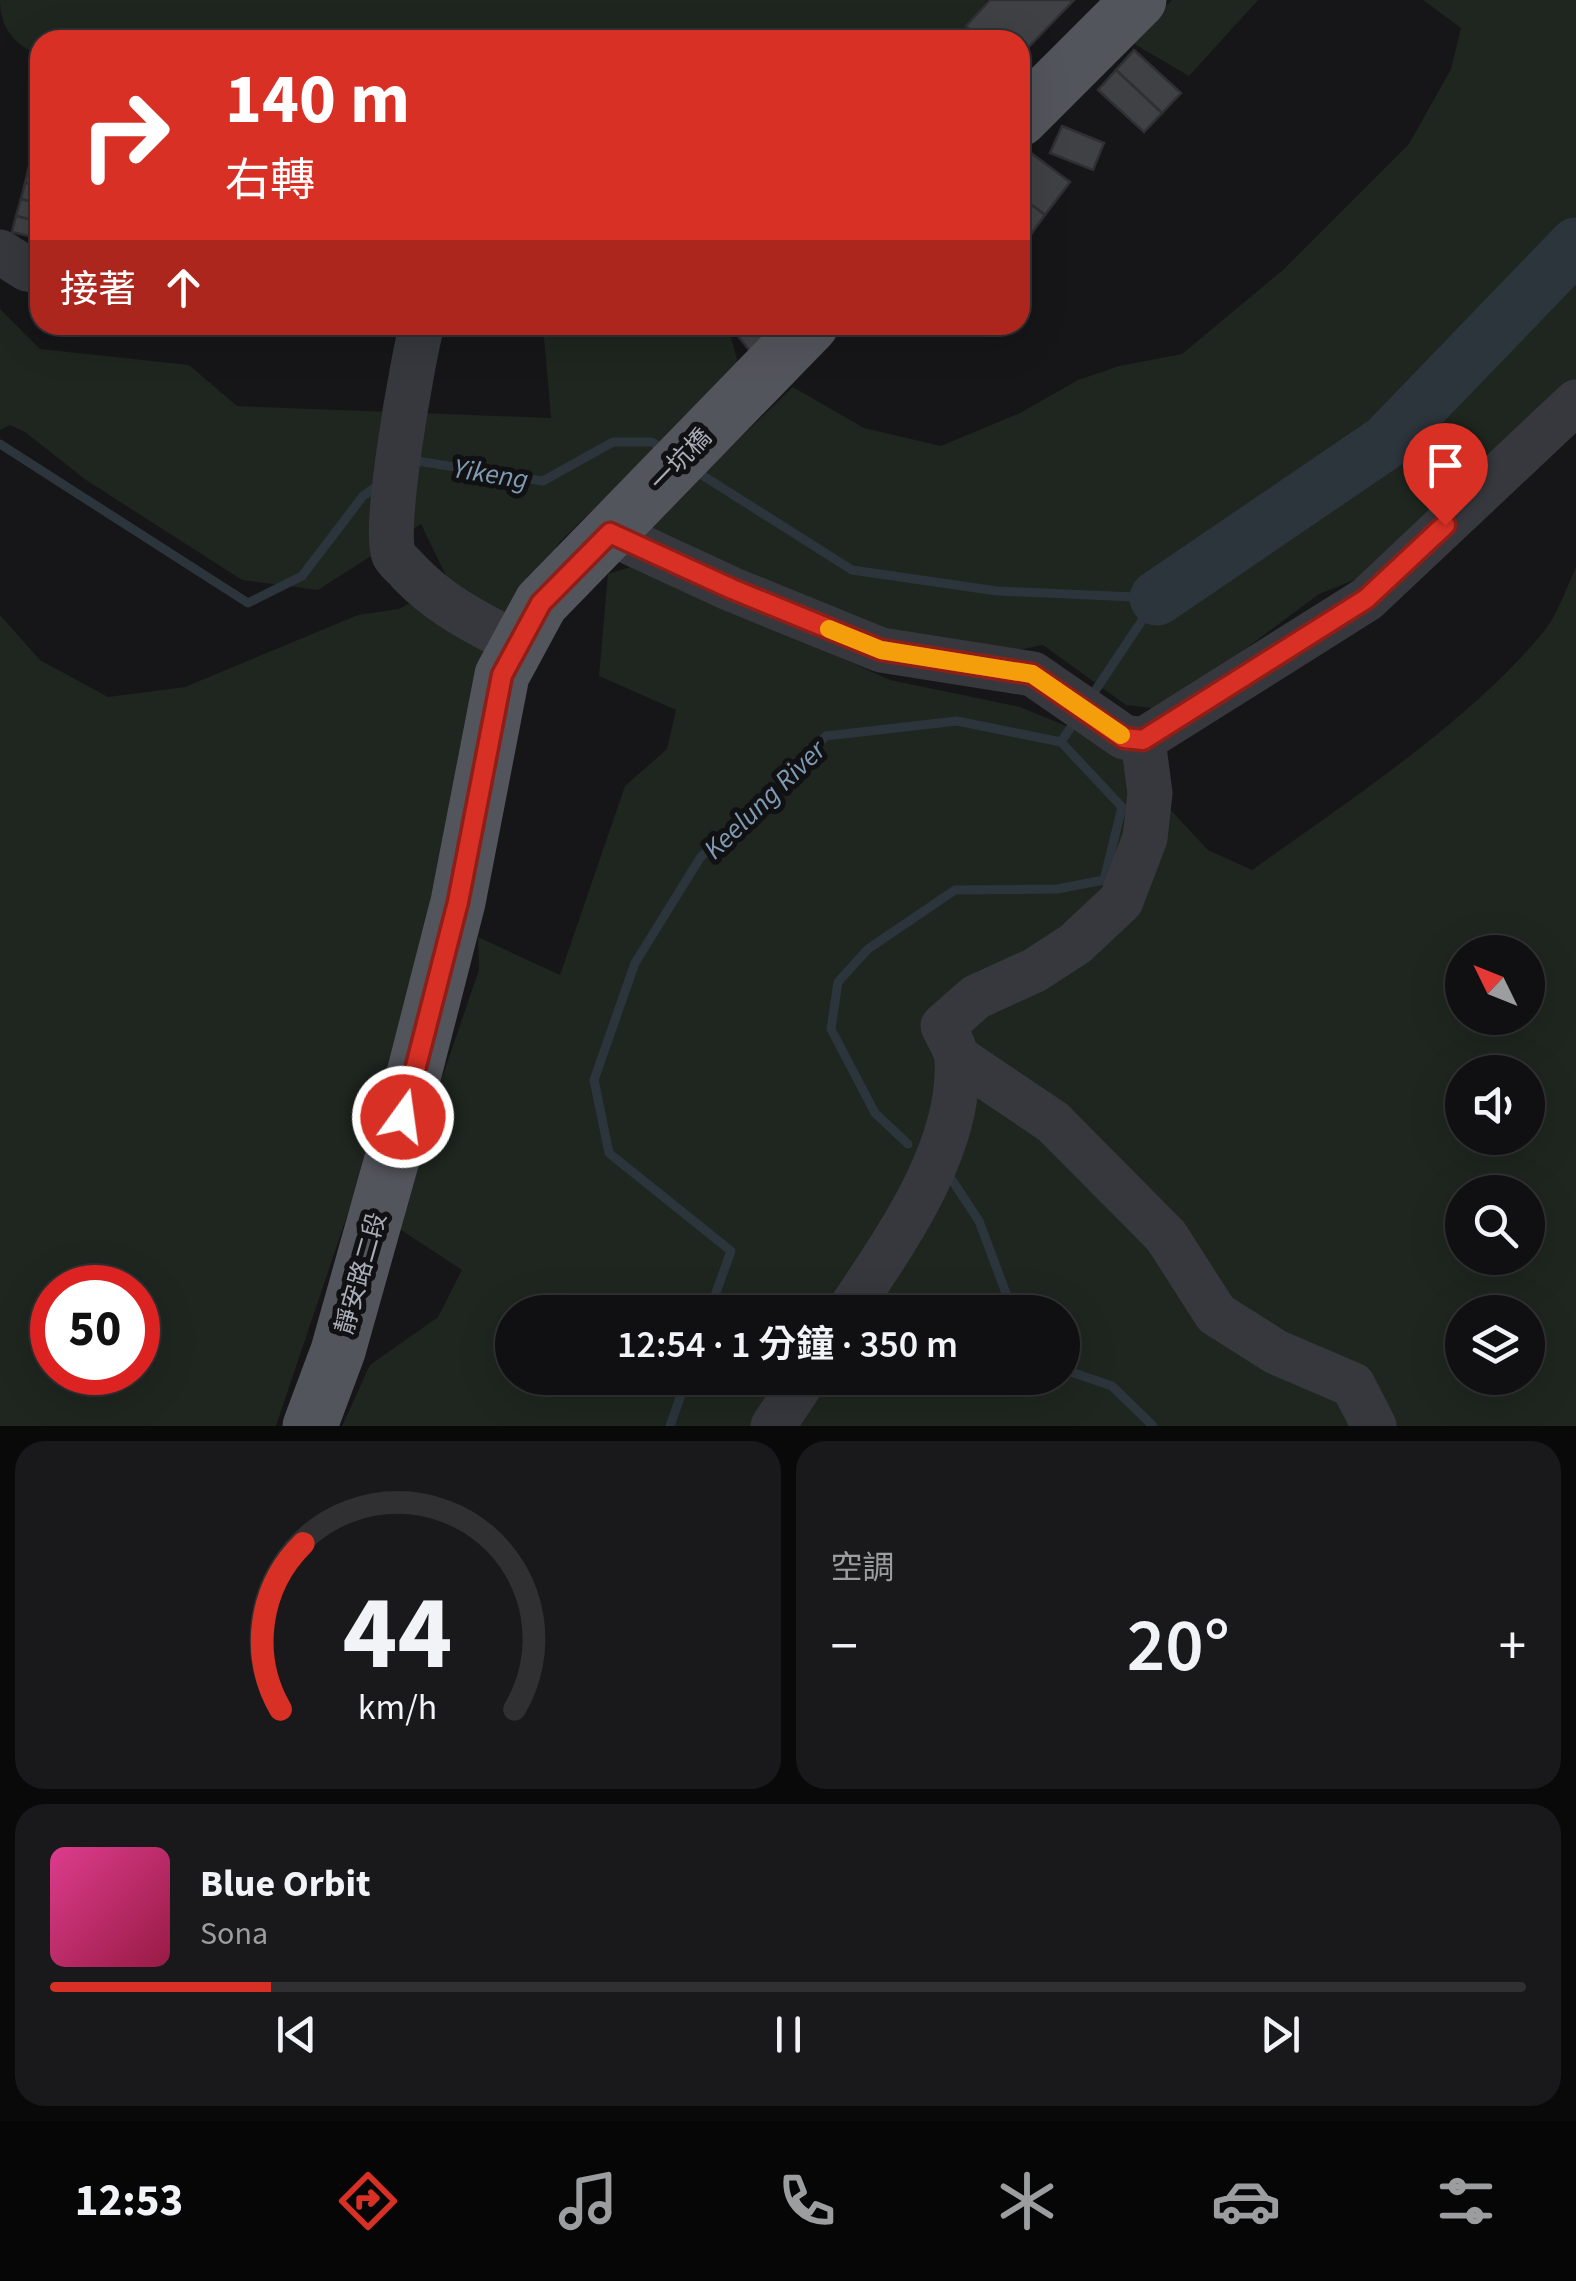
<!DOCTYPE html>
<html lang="zh-TW">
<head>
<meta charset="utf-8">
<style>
	body { margin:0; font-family:"Source Sans 3","Noto Sans TC",sans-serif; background:#19191b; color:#f1f3f6; height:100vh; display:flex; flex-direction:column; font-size:38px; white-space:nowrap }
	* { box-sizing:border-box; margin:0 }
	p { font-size:32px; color:#9c9d9f }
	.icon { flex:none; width:55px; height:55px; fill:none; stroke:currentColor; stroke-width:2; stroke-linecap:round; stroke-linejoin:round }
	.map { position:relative; height:1426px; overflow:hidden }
	.side { display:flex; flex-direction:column; gap:15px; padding:15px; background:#09090a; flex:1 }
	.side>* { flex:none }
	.top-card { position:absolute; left:30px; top:30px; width:1000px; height:305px; border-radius:30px; box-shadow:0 10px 40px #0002,0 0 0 2px #303032; background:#d93025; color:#fff; overflow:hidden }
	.needle { width:65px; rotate:313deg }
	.buttons { position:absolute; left:1445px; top:935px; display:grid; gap:20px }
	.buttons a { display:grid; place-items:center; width:100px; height:100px; border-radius:50%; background:#101012; box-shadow:0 10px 40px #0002,0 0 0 2px #303032; font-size:50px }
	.speed { position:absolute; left:30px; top:1265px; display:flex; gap:20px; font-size:50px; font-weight:700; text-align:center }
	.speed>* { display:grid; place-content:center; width:130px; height:130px; border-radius:50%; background:#101012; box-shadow:0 10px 40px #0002,0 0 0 2px #303032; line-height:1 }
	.speed .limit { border:15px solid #d22; background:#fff; color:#111 }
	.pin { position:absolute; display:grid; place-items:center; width:85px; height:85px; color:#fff; margin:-102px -42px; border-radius:50% 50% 50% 0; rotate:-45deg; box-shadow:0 0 10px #0007 }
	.pin .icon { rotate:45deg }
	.me { position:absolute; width:110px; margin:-55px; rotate:14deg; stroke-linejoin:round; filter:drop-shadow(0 0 8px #0008) }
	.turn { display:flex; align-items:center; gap:35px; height:210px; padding:0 30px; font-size:45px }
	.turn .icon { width:130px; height:130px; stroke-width:2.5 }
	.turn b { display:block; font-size:70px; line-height:85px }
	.then { display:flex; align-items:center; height:95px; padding:0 30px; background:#0003; gap:20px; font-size:38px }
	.big { font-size:75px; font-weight:600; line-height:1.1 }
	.side .tile { flex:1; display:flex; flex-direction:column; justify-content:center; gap:15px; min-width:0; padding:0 35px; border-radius:30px; background:#19191b }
	.side .dial { align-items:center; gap:0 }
	.dial svg { height:260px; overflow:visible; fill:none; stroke:#303032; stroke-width:7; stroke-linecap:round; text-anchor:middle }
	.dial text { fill:#f1f3f6; stroke:none }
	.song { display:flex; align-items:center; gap:30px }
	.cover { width:120px; height:120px; border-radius:15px; background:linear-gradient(135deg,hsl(330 70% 55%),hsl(340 70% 35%)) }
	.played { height:10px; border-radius:5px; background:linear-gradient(90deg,#d93025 15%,#303032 15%) }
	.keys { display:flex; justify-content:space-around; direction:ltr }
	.heat { display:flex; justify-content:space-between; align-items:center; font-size:55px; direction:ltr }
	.side .tiles { flex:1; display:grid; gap:15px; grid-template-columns:1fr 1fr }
	.tile:last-child { grid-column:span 2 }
	.trip { position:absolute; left:495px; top:1295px; width:585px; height:100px; border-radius:50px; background:#101012; box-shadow:0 10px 40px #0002,0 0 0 2px #303032; font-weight:600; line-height:100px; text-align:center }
	.menu { display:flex; height:160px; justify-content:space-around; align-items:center; background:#060607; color:#9c9d9f }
	.menu .icon { width:70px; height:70px }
	.menu .active { color:#d93025 }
	.menu b { font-size:45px; color:#f1f3f6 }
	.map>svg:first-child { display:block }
	.green { fill:#1e261f; fill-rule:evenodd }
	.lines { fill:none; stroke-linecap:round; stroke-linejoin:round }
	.stream { stroke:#2c353c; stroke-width:9 }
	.river { stroke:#2c353c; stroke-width:55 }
	.building { fill:#404145; stroke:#303034; stroke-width:2.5 }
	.minor { stroke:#37383d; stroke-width:45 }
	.major { stroke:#53555c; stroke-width:55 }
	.route-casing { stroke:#8d1f18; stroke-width:25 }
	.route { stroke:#d93025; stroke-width:18 }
	.slow { stroke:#f59e0b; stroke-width:18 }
	.labels { text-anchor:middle; stroke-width:10; stroke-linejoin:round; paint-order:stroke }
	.street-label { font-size:25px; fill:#a8adb8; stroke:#111113 }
	.water-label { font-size:28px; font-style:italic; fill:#7f9bb3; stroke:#111113 }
</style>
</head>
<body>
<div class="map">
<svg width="1576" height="1426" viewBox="0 0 1576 1426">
	<rect width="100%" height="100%" fill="#161618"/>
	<g class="green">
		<path d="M0,0H987L970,22L974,40H40V54C14,47 0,26 0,0Z"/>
		<path d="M1172,0H1258L1189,76L1131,42Z"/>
		<path d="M1423,0H1576V387L1367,575L1319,594L1182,696L1159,709L1126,705L1043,645L1009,652L885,641L646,528L793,387L864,428L941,446L1020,413L1078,380L1119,366L1182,354L1284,269L1409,144L1451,69L1461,28Z"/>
		<path d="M0,309L40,349L189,365L237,406L551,418L543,325H697L730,334L739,367L559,543L483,666L384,1106L276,1426H0V615L40,660L108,697L185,687L358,615L399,609L449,582L421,524L318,590L242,580L86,480L25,432L10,425L0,430ZM52,1288H138V1372H52Z"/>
		<path d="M637,565L890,680L1020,707L1108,743L1208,850L1252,870C1347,802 1471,721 1545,630C1558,613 1566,588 1576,568V1426H342L370,1365L438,1317L462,1270L395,1226L411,1168L479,970L478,937L560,975L625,786L667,749L676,710L599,676L608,574ZM1462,952H1528V1018H1462ZM1462,1072H1528V1138H1462ZM1462,1192H1528V1258H1462ZM512,1312H1062V1378H512ZM1462,1312H1528V1378H1462Z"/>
	</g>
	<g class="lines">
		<g class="stream">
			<path d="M0,444L248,603L302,576L363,496L380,484"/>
			<path d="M410,465L417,461L543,481L613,442H652L664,450"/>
			<path d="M694,470L852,570L997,591L1157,598"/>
			<path d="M1089,700L1157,598"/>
			<path d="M908,1144L875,1113L831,1029L838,982L868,949L955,890L1057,889L1104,880L1122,807L1061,742"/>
			<path d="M952,1180L979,1221L1013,1312"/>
			<path d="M709,1312L731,1251L609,1153L594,1080L635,963L700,858L826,736L957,721L1061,742L1075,721"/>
			<path d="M1062,1369L1112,1386L1153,1426"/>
			<path d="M670,1426L687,1378"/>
		</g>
		<path class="river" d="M1157,598L1386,442L1576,245"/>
	</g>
	<g class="building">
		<path d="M990,0H1074L1020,56V40H980L966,26Z"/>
		<path d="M1134,50L1181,93L1162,113L1116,70Z"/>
		<path d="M1116,70L1162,113L1144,132L1098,90Z"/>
		<path d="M1062,126L1104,143L1093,170L1050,153Z"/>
		<path d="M1023,147L1070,182L1045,215L1020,196V151Z"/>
		<path d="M29,166L40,168V186L25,183Z"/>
		<path d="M25,183L40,186V204L21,199Z"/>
		<path d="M1020,196L1045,215L1026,241L1020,237Z"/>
		<path d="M21,199L40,204V222L16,216Z"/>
		<path d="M16,216L40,222L37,238L12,232Z"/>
		<path d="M729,325H777L750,351Z"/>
	</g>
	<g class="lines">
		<g class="minor">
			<path d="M0,252L27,269L40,271"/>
			<path d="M422,325C413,357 382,532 394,555C397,561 405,567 409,572C441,606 478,623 519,645"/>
			<path d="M610,533L731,589L881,650L1033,674L1124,737L1143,740L1367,599L1576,402"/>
			<path d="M958,1058L1053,1122L1166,1236L1216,1314L1276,1352L1353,1385L1374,1426"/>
			<path d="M848,1312C895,1241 961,1150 957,1061C957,1050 948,1037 943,1026L976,997L1035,970L1075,944L1121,901L1145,838L1150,793L1143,740"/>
			<path d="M773,1426L805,1378"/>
		</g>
		<g class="major">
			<path d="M1020,119L1139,0"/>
			<path d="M310,1426L338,1351L394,1152L458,902L502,675L541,603L811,325"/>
		</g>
	</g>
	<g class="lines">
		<defs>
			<path id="route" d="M403,1117L458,902L502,675L541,603L610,533L732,589L881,650L1032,674L1124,738L1143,740L1366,599L1445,525"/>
		</defs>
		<use href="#route" class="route-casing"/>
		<use href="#route" class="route"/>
		<path class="slow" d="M829,629L881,650L1032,674L1121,735"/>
	</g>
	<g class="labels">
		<g class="street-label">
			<text transform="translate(680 459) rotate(-46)" y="9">一坑橋</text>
			<text transform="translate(360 1273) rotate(-74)" y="9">靜安路二段</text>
		</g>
		<g class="water-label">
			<text transform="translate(491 473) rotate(9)" y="10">Yikeng</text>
			<text transform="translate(764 799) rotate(-44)" y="10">Keelung River</text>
		</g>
	</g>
</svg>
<div class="buttons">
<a><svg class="needle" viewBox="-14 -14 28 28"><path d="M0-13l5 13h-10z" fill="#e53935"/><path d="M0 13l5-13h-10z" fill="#9c9d9f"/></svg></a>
<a><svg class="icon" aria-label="sound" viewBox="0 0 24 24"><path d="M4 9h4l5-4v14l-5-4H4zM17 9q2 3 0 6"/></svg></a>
<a><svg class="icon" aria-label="search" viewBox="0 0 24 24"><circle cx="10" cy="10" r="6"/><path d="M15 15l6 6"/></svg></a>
<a><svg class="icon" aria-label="layers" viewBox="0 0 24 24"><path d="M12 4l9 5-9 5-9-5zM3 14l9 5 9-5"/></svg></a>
</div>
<div class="speed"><div class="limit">50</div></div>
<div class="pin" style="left:1445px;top:525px;background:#d93025"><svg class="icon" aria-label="arrive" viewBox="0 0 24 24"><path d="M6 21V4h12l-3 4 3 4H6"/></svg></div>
<svg class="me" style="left:403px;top:1117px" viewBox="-20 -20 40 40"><circle r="17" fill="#d93025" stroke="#fff" stroke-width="3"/><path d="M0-11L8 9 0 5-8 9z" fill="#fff"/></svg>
<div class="trip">12:54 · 1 分鐘 · 350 m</div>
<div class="top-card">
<div class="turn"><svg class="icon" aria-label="right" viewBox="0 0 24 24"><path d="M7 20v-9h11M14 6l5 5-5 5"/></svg><div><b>140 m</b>右轉</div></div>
<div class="then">接著<svg class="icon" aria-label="ahead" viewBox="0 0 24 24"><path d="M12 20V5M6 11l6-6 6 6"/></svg></div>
</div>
</div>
<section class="side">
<div class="tiles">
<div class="tile dial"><svg viewBox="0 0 100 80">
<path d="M14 69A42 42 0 1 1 86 69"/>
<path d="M14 69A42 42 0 0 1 21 18" stroke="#d93025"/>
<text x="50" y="56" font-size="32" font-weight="700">44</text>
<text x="50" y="72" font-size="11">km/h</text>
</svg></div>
<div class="tile"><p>空調</p>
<div class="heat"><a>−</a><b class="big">20°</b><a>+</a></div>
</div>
<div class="tile">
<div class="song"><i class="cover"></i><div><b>Blue Orbit</b><p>Sona</p></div></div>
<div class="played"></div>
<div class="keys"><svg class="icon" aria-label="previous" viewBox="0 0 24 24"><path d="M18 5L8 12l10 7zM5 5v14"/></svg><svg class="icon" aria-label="pause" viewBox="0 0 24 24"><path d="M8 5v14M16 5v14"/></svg><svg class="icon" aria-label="next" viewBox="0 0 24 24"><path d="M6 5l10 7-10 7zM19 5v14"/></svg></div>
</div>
</div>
</section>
<nav class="menu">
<b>12:53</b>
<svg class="icon active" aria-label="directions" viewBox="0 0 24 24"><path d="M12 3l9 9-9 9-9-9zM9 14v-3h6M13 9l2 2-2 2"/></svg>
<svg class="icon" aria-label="music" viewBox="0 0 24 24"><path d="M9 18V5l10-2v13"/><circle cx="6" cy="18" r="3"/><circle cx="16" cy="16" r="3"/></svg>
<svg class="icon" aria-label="phone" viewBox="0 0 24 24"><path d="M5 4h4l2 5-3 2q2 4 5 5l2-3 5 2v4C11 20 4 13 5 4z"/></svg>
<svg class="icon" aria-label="climate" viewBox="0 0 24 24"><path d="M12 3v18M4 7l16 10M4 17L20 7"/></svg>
<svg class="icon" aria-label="car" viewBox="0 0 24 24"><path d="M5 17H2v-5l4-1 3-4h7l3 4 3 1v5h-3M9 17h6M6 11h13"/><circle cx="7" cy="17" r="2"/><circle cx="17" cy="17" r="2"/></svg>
<svg class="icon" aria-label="filters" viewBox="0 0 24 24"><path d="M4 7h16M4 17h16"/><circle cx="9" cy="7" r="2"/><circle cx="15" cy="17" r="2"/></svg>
</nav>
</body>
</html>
